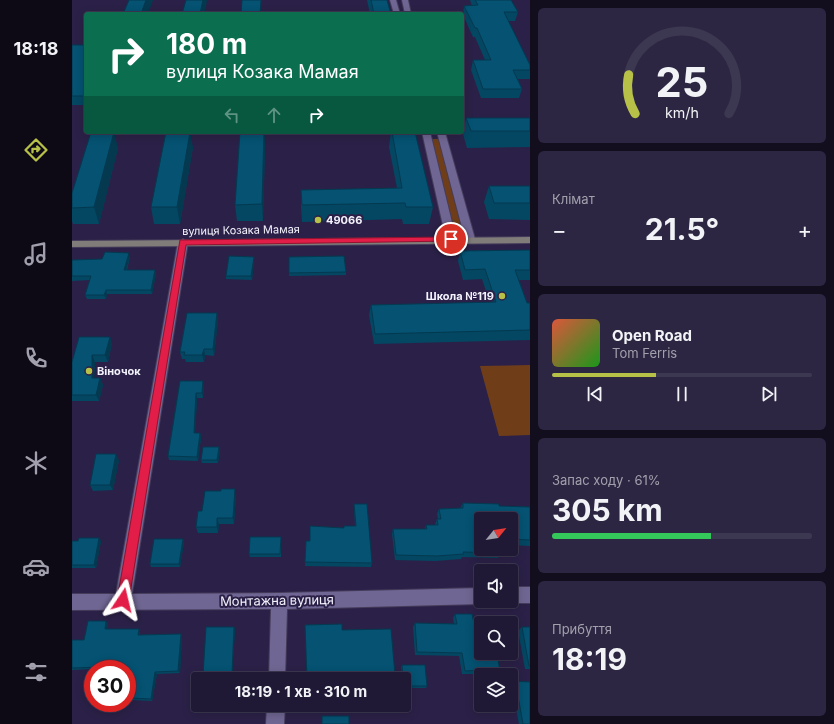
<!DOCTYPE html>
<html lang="uk">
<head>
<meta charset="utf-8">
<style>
	body { margin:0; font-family:Inter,sans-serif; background:#2d2642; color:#f1f3f6; height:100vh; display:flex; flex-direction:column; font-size:15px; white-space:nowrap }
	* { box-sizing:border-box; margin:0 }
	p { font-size:13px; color:#a2a0ad }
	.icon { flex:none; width:22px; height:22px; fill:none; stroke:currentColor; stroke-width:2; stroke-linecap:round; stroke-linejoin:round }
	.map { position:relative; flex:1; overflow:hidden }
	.details { display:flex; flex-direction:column; gap:8px; padding:8px; background:#120e1e; width:304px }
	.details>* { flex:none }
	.guide { position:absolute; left:12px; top:12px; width:380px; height:122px; border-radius:4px; box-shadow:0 2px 10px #0003,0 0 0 1px #3d3851; background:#0b6e4f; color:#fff; overflow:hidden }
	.needle { width:26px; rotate:60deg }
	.controls { position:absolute; left:402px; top:512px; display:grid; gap:8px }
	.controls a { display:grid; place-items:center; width:44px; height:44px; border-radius:4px; background:#201936; box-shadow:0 2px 10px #0003,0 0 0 1px #3d3851; font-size:20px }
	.speed { position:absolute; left:12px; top:660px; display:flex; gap:8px; font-size:20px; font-weight:700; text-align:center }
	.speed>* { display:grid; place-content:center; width:52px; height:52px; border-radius:50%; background:#201936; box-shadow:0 2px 10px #0003,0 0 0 1px #3d3851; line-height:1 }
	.speed .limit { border:6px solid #d22; background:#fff; color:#111 }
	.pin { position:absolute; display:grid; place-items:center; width:34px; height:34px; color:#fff; margin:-17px; border:2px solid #fff; border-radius:50%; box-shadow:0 1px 4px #0007 }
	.me { position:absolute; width:44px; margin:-22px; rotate:10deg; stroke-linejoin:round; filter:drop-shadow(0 0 3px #0008) }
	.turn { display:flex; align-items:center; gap:14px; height:84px; padding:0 16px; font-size:18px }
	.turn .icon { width:52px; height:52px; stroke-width:2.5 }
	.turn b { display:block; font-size:28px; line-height:34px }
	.lanes { display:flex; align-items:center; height:38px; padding:0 16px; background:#0003; justify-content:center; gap:20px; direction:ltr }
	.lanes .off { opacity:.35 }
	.big { font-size:30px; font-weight:700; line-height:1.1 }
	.details .card { flex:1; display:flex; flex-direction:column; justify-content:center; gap:6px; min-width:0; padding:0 14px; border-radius:6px; background:#2d2642 }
	.details .dial { align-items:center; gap:0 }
	.dial svg { height:104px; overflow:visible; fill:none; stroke:#3d3851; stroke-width:7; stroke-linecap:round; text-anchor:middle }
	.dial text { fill:#f1f3f6; stroke:none }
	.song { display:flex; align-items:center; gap:12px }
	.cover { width:48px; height:48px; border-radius:6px; background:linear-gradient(135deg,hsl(10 70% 55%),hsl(120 70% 35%)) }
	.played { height:4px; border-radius:2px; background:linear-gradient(90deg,#b7c148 40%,#3d3851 40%) }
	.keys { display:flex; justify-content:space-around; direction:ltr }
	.heat { display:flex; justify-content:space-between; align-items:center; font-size:22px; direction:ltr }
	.charge { height:6px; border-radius:3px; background:linear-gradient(90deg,#34c759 61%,#3d3851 0) }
	.trip { position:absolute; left:119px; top:672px; width:220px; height:40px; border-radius:4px; background:#201936; box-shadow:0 2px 10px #0003,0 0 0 1px #3d3851; font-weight:700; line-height:40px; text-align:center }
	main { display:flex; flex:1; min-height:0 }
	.menu { display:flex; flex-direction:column; width:72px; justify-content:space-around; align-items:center; background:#0d0a16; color:#a2a0ad }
	.menu .icon { width:28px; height:28px }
	.menu .current { color:#b7c148 }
	.menu b { font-size:18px; color:#f1f3f6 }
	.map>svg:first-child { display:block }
	.green { fill:#6f3e19 }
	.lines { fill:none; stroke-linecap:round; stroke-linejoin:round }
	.street-casing { stroke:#453c5b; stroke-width:2 }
	.secondary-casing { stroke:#453c5b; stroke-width:2 }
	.street { fill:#706693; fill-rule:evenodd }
	.secondary { fill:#807c7a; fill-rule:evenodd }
	.wall { fill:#044762 }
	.shaded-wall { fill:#043950 }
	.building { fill:#055272; stroke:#043950 }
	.route { fill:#e11d48; stroke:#92132f }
	.poi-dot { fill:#b7c148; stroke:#2b2148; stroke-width:1.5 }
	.labels { text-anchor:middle; stroke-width:4; stroke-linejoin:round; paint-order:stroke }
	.poi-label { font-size:11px; font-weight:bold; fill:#f4f3fd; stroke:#2b2148; text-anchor:start }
	.street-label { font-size:11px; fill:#f4f3fd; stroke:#2b2148 }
	.near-street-label { font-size:13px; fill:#f4f3fd; stroke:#2b2148 }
</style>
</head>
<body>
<main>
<nav class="menu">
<b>18:18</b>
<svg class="icon current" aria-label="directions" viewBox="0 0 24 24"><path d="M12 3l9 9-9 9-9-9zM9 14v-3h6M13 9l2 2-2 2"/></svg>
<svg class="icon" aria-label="music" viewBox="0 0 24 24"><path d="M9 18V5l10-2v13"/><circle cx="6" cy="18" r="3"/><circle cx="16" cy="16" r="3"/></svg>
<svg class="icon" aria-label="phone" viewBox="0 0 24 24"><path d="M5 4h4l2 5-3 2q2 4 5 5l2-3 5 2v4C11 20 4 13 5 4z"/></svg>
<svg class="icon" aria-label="climate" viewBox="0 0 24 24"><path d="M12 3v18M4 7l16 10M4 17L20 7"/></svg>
<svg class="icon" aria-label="car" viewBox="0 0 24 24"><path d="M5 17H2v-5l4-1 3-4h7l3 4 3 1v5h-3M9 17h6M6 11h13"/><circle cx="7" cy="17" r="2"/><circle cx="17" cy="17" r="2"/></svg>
<svg class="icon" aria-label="filters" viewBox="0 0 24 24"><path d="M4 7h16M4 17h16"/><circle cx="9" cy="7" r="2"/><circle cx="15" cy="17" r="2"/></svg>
</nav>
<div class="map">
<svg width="458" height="724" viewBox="0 0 458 724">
	<rect width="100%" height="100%" fill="#2b2148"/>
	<g class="green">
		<path d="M358,139H368L392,227H379Z"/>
		<path d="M458,365V435L427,436L408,366Z"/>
	</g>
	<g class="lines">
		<defs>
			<g id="street">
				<path d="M318,0H324L328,14H322Z"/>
				<path d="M330,0H336L339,14H333Z"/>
				<path d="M350,132H358L384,239L383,241L379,242L374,239Z"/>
				<path d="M365,132H373L403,239L402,241L398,242L393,239Z"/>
				<path d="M111,239L116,242L60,594L207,593L409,588V601L415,602L409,604L215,609L213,679H197L199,609L0,610V594H44L106,242Z"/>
				<path d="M439,587H458V603H439L435,601H439Z"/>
				<path d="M195,705H213L212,724H194Z"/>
			</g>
			<path id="secondary" d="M458,237V243L0,247V241Z"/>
		</defs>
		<use href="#street" class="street-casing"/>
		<use href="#secondary" class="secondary-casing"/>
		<use href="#street" class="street"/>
		<use href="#secondary" class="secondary"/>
	</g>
	<g class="wall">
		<path d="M295,0H315L319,14H298Z"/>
		<path d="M398,0H439L446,12L443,21H436L458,65V79H446L450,89L447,98H409L399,70L401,60H413L403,37H401L391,15L392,6H400Z"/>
		<rect x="0" y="45" width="14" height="60"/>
		<path d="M394,118H458V147L395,148L391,134Z"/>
		<path d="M192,132L193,147L191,221H165L163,205Z"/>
		<path d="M319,132H343L361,207L357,224H331L330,219L230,222L229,207V190L325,188L317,147Z"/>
		<path d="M121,147L108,224H82L79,207Z"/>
		<path d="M46,148L27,224H1L0,221V193Z"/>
		<path d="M417,186H458V220L417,219L412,202Z"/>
		<path d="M458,250V280H447L455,303H458V340L302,344L297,315L299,305L418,303L410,279L391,280L386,261L388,251Z"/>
		<path d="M58,257L55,270H83L84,274L80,294H35L34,299H15L13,295L18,280L0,281V260H27Z"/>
		<path d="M182,257V260L180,280L154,279V276Z"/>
		<path d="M217,257L274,272V275L217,276Z"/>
		<path d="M145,313L146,320L142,356L133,355L132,362H114L113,359H110L108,352Z"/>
		<path d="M40,343L36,362H23L22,378H28L31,385L27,401H0V362Z"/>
		<path d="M108,381L132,386L131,398H125L123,433H128L129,438L126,461L97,460L96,456Z"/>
		<path d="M147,447L148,450L146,463H130L129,460Z"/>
		<path d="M47,460L41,490L21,491L18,485Z"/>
		<path d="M164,495L162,524H147L146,533H126L124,527L130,511Z"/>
		<path d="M391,503L427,506L458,507V546L439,545V519H409L429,553L426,558L390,557L389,559L363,561L323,560L320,534L321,529H353L354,525H363L365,519H366L365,514L367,509L388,508Z"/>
		<path d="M282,504L300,563L299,567L233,566L234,541H238L272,528V526H283L282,508Z"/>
		<path d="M209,537V557H178L177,554Z"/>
		<path d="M27,538L29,541L24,568H0V541H6Z"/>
		<path d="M111,539L112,542L108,567H79L78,564Z"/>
		<path d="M383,614L403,629L428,672L433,675H410L409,674H390L387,656L343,655L341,627L343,623L382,624L381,618Z"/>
		<path d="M36,623L35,629H67L68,631V635L109,634L110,636L108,673L85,674L80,701L59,700L58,698L62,680H55V669H21L0,670V640H12Z"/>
		<path d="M162,627L163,629L160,676H132L131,675Z"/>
		<path d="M450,627H458V669H453L446,631Z"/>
		<path d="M270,630L323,675L321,678H273Z"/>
		<path d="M330,665L355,686L354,688H332V679H330L329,667Z"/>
		<path d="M439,681L458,724H447L442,699H439Z"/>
	</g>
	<g class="shaded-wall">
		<path d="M74,0H81L76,14H69Z"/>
		<path d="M131,0H135L133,14H128Z"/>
		<path d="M189,0H190L189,14H188Z"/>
		<path d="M14,90V103L12,96Z"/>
		<path d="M42,132L46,148L27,224L22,207Z"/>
		<path d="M118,132L121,147L108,224L105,207Z"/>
		<path d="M192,132L193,147L191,221L190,204Z"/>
		<path d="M57,253L58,257L53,274L52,270Z"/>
		<path d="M182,257V260L180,280L179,276Z"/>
		<path d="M83,270L84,274L80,294L79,290Z"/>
		<path d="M34,290L35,294L34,299L32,295Z"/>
		<path d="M145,313L146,320L142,356L141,349Z"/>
		<path d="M38,337L40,343L36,362L33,355Z"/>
		<path d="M132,349L133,355L132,362L130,355Z"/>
		<path d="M20,355L23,362L22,384L20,378Z"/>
		<path d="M28,378L31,385L27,401L24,395Z"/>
		<path d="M131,381L132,386L131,398L130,393Z"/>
		<path d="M124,393L125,398L123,437L122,433Z"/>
		<path d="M128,433L129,438L126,461L125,457Z"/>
		<path d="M147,447L148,450L146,463L145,460Z"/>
		<path d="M44,454L47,460L41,490L38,485Z"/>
		<path d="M163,489L164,495L162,524L161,518Z"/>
		<path d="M145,518L147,524L146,533L145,527Z"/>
		<path d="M27,538L29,541L24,568L22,565Z"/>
		<path d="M111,539L112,542L108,567L107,564Z"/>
		<path d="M34,621L36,623L35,631L33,629Z"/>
		<path d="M162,627L163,629L160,676V674Z"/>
		<path d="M67,629L68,631L67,637L66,635Z"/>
		<path d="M109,634L110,636L108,673L106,671Z"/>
		<path d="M83,672L85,674L80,701L79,699Z"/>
	</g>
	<g class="building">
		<path d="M57,0H74L69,14H51Z"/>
		<path d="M114,0H131L128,14H110Z"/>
		<path d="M170,0H189L188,14H169Z"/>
		<path d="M299,0H315L319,14H302Z"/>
		<path d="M403,0H439L446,12H432L458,65V70H441L450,89H411L401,60H419L405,28H403L392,6L406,5Z"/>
		<path d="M0,45H14V90L12,96H0Z"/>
		<path d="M394,118H458V131H399Z"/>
		<path d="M19,132H42L22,207L0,208V193Z"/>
		<path d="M94,132H118L105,207H79Z"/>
		<path d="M168,132H192L190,204L163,205Z"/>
		<path d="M320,132H343L361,207H334L333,203L230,205L229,190L330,188Z"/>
		<path d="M417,186H458V203H422Z"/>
		<path d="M458,250V270H443L455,303H458V330L303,334L299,305L424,302L413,269L393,270L388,251Z"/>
		<path d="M33,252L57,253L52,270H83L79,290H34L32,295H13L19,276H0V260L30,259Z"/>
		<path d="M157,256L182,257L179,276H154Z"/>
		<path d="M272,256L274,272L217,273V257Z"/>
		<path d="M115,313H145L141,349H132L130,355H112L113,352H108Z"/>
		<path d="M7,337H38L33,355H20V378H28L24,395H0V362Z"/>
		<path d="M108,381H131L130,393H124L122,433H128L125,457L96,456Z"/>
		<path d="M131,447H147L145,460H129Z"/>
		<path d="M24,454H44L38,485H18Z"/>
		<path d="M149,489H163L161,518H145V527H124L126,511H130L133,491H149Z"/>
		<path d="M391,503L427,504V506L458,507V540L439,539V519H409V549H428L429,553L391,552L392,554L365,556L324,555L321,529H355L354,525H366L365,519H369L367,509L391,508Z"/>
		<path d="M282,504H295L300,563L233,562L234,541H238V526L272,528V526H284Z"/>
		<path d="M178,537H209L208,554H177Z"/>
		<path d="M7,538H27L22,565H0V541H6Z"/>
		<path d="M82,539H111L107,564H78Z"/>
		<path d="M383,614H400L403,629H409V653H425L428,672H432L433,675H413L412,670L393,671L390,653L345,652L343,623L385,624Z"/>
		<path d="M16,621H34L33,629H67L66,635L109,634L106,671L83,672L79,699L58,698L62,678L55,679V669H33V667L0,668V640H12Z"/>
		<path d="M270,624V630L319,629L323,675H273V679H235L233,625Z"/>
		<path d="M134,627H162L160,674L131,675Z"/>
		<path d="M450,627H458V666H457Z"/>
		<path d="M330,665H353L355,686H332V679H331Z"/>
		<path d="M439,681L458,682V724H451L446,696H439Z"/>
		<rect x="250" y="716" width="27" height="8"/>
	</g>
	<path class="route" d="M379,237L382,238V241L114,245L57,600L55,604L51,606L47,604L45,600L108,240Z"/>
	<g class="poi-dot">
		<circle cx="246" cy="220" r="4"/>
		<circle cx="430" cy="296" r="4"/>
		<circle cx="17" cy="371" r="4"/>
	</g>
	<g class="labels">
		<g class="poi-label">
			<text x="254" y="224">49066</text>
			<text x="422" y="300" text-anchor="end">Школа №119</text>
			<text x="25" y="375">Віночок</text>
		</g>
		<g class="street-label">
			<text transform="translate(169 230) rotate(-1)" y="4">вулиця Козака Мамая</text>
		</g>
		<g class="near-street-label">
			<text transform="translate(205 600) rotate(-1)" y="5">Монтажна вулиця</text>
		</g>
	</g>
</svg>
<div class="controls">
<a><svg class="needle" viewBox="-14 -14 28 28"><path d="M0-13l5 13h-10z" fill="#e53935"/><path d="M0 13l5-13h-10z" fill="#a2a0ad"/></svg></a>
<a><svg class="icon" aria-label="sound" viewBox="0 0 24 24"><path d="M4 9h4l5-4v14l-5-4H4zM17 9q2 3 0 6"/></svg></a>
<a><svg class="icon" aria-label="search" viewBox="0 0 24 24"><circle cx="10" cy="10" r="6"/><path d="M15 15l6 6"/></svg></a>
<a><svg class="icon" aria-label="layers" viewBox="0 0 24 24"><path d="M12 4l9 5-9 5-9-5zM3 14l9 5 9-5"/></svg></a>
</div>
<div class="speed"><div class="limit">30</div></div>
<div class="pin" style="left:379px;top:239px;background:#d93025"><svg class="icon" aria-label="arrive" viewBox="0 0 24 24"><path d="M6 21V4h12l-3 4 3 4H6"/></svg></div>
<svg class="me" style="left:51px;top:600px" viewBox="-20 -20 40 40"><path d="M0-17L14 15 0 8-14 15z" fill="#e11d48" stroke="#fff" stroke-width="4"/></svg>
<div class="trip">18:19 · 1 хв · 310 m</div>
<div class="guide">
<div class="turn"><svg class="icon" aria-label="right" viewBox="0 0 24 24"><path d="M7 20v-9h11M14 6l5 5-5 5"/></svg><div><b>180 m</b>вулиця Козака Мамая</div></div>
<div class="lanes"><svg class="icon off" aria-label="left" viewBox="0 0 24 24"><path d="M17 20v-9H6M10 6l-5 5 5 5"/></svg><svg class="icon off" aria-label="ahead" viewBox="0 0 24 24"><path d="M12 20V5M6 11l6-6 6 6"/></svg><svg class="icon" aria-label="right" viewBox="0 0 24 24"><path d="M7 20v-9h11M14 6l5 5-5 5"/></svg></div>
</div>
</div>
<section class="details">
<div class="card dial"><svg viewBox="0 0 100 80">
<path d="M14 69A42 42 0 1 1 86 69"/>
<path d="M14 69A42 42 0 0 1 9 39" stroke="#b7c148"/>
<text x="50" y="56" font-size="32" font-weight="700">25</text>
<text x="50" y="72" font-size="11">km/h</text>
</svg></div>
<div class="card"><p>Клімат</p>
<div class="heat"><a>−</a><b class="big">21.5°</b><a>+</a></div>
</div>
<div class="card">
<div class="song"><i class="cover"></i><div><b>Open Road</b><p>Tom Ferris</p></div></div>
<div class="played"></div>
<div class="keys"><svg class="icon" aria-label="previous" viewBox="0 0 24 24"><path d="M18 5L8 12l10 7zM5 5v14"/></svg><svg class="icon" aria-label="pause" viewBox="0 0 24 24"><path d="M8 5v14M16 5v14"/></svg><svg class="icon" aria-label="next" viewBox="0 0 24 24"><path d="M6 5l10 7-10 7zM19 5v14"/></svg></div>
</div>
<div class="card"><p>Запас ходу · 61%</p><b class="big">305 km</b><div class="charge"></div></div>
<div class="card"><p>Прибуття</p><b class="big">18:19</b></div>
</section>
</main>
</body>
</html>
